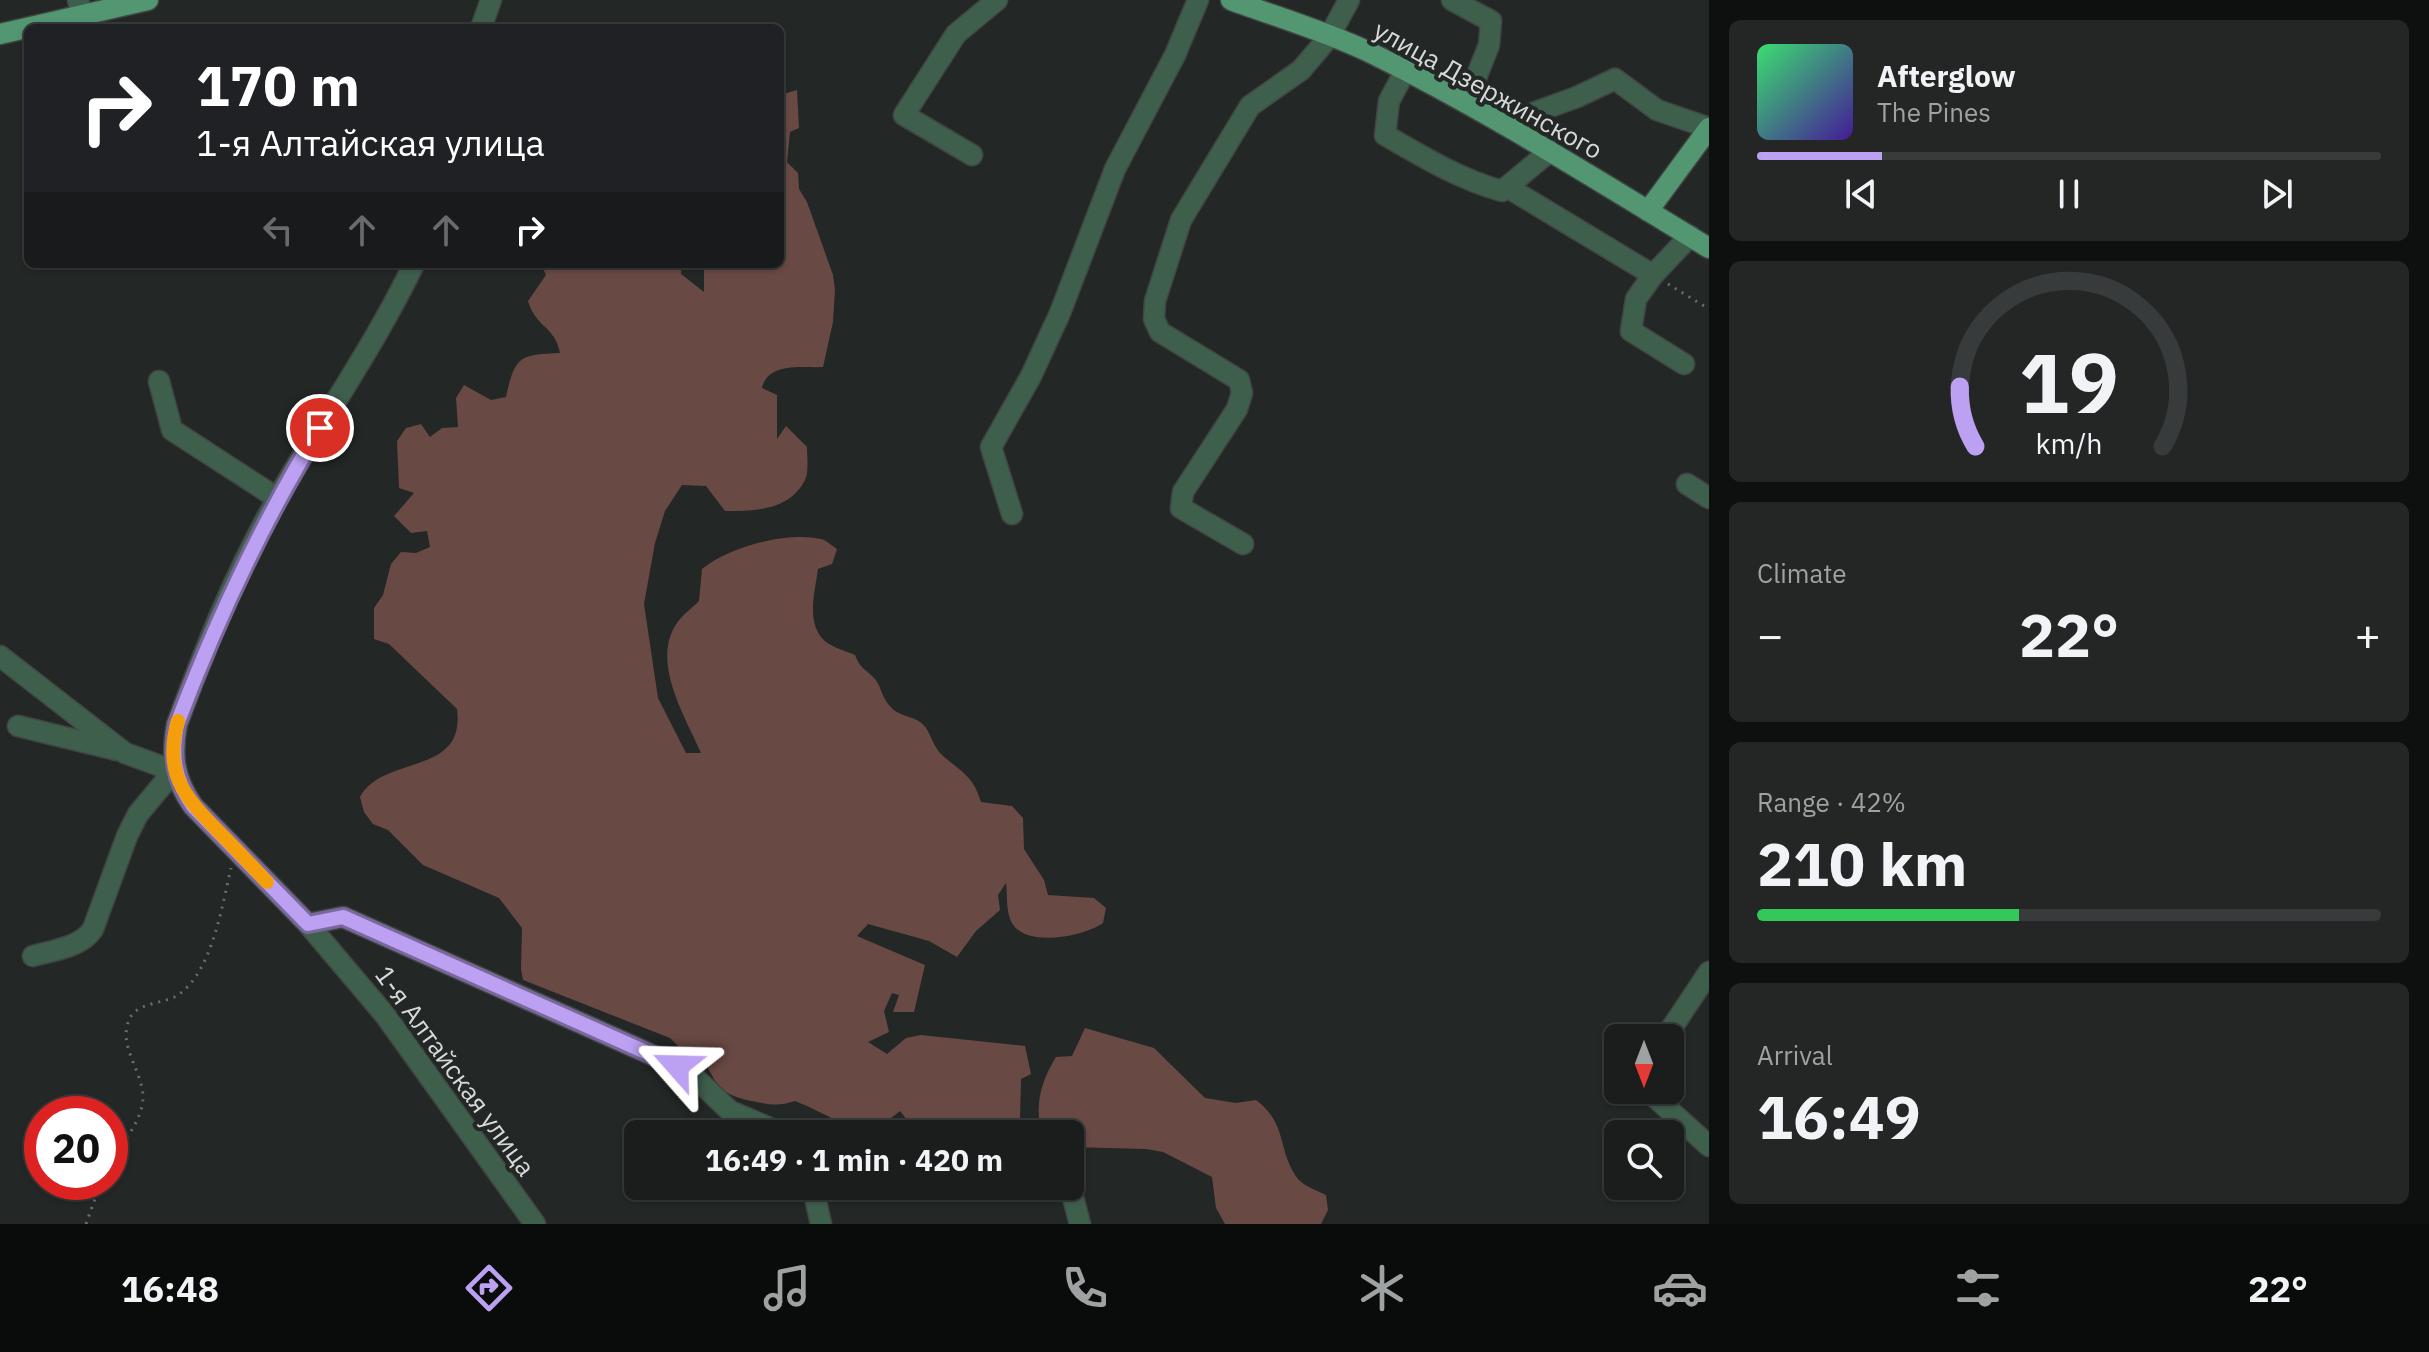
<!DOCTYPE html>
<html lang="en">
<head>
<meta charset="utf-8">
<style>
	body { margin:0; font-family:"IBM Plex Sans",sans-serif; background:#232625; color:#f1f3f6; height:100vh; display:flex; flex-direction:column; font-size:30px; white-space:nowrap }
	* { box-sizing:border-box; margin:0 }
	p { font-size:26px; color:#9fa2a3 }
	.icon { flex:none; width:44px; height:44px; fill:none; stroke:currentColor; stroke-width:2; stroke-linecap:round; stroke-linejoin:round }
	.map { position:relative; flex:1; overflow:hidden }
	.panel { display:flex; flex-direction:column; gap:20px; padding:20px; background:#0e100f; width:720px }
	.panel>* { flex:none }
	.banner { position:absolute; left:24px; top:24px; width:760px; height:244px; border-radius:12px; box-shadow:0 2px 6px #0004,0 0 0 2px #383b3b; background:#202124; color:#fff; overflow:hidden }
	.needle { width:52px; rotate:180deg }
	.buttons { position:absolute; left:1604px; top:1024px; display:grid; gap:16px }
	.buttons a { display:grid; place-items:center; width:80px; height:80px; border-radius:12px; background:#1a1d1c; box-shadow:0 2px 6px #0004,0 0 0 2px #383b3b; font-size:40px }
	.speed { position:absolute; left:24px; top:1096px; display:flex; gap:16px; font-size:40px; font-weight:700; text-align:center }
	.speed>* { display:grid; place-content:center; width:104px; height:104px; border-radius:50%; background:#1a1d1c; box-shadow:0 2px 6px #0004,0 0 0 2px #383b3b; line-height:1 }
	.speed .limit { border:12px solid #d22; background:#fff; color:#111 }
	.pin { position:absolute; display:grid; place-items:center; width:68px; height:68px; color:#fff; margin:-34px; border:4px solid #fff; border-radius:50%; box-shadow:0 2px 8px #0007 }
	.me { position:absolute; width:88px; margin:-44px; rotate:295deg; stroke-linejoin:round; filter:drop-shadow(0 0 6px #0008) }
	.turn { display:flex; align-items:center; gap:28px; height:168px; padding:0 40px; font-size:36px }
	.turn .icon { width:104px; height:104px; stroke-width:2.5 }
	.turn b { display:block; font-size:56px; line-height:68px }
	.lanes { display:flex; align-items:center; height:76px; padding:0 40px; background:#0003; justify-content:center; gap:40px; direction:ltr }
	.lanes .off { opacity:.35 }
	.big { font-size:60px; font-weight:800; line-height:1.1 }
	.panel .tile { flex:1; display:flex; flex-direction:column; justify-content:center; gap:12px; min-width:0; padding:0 28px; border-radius:12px; background:#232625 }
	.panel .dial { align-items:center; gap:0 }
	.dial svg { height:208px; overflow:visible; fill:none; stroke:#383b3b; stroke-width:7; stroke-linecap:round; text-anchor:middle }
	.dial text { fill:#f1f3f6; stroke:none }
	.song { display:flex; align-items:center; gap:24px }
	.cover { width:96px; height:96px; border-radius:12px; background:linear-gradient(135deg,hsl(140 70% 55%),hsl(260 70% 35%)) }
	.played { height:8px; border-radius:4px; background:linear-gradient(90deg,#bca0f2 20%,#383b3b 20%) }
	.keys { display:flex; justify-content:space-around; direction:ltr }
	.heat { display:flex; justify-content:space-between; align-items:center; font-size:44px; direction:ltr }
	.charge { height:12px; border-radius:6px; background:linear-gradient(90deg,#34c759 42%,#383b3b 0) }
	.trip { position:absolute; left:624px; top:1120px; width:460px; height:80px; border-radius:12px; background:#1a1d1c; box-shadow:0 2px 6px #0004,0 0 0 2px #383b3b; font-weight:800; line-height:80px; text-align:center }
	.menu { display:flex; height:128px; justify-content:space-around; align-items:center; background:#0a0c0b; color:#9fa2a3 }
	.menu .icon { width:56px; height:56px }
	.menu .current { color:#bca0f2 }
	.menu b { font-size:36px; color:#f1f3f6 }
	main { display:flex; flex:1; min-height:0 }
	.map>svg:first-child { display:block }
	.forest { fill:#694943 }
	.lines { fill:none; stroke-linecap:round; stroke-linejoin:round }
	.minor-casing { stroke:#404442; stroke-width:23 }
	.major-casing { stroke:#404442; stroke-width:23 }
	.path { stroke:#6a6e6c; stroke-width:3; stroke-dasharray:2 6; stroke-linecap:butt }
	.minor { stroke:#3f5f4d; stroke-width:20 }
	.major { stroke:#529672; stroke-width:20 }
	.route-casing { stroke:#7a689d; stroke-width:20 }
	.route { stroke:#bca0f2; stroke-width:14 }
	.slow { stroke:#f59e0b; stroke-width:14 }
	.labels { text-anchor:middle; stroke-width:8; stroke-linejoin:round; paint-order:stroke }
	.street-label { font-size:26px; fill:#d7dad8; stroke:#232725 }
</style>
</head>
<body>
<main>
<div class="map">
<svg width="1709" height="1224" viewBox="0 0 1709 1224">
	<rect width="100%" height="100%" fill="#232725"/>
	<g class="forest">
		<path d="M797,90L799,128L790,132L787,162L798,173L799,189L807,202L833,275L835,290L833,322L823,367C802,368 768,362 762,388L777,395V439L786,426L807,447C807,457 809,472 805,480C789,511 755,511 725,511L706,486L682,485L665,511L655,543L644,604L658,698L686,753H701C686,718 650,662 677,623C682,615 692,608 699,601L702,569C728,547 787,531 821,539C826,540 832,546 837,549L832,564L818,569C815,592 805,625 826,642C834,648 846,651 855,655C861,670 865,668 875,679C882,687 881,699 894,710C904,718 918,716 926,728C932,737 933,746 942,755C961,772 973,775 981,802L1012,806L1023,818L1024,849L1044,880L1048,895L1094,898L1106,908L1103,923C1085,936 1030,947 1014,926C1005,914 1008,897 1006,883L998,895L1000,910L976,931L957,957L929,941L868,924L857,936L925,965L914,1012H893L899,995L892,993L884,1011L889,1032L868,1042L887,1054L906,1038L921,1035L1025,1046L1031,1074L1021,1079L1020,1119L1009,1120L1008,1134H993L986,1123L959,1133L940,1126L936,1130L912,1126L900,1111C861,1145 835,1116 795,1101C780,1106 772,1105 757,1102C727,1097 717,1090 705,1061L681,1049L670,1038L523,980L521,969L522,928L499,898L423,865L388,830L373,824L364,812L360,797C383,754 466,777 457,709L389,644L374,639V608L383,595L391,564L401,552L416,553L430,547L427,531L411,533L394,516L414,493L399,488L397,441L406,428L421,424L430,437L442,428L458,427L456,398L464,385L491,400L506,397C515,355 520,355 560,353C555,326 536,328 528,301L546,275L541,264H681V274L704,292V264H780V95Z"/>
		<path d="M1085,1028L1154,1048L1205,1098L1236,1103L1256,1100C1288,1124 1277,1151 1298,1179C1304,1186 1318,1191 1326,1195L1328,1210L1321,1224H1225L1216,1208L1212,1177L1163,1152L1146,1149L1070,1147V1134L1042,1133C1034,1106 1041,1081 1056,1057L1072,1056Z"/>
	</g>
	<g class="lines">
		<defs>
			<g id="minor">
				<path d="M78,0L82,16"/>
				<path d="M1452,0L1491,21L1489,45L1466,103"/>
				<path d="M481,28L491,0"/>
				<path d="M1405,71L1389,101L1385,135C1423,157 1459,179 1502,191L1550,151"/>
				<path d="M1503,124L1577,97L1615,79L1657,110L1709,128"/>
				<path d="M972,155L904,115L956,34L997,0"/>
				<path d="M1507,187L1653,275L1690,236"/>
				<path d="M414,264C375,345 323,418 279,496C237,568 206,646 177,724C171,756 174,779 193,806L308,924L385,1015L535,1224"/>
				<path d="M1653,275L1636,299L1631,331L1684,364"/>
				<path d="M159,381L172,430L277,498"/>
				<path d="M1687,484L1709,498"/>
				<path d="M1012,514L991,447L1031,376L1060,313L1115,169L1175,55L1198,0"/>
				<path d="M1243,544L1181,508L1183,492L1237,409L1242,393L1239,380L1160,332L1154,319L1155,301L1181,220L1250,106L1301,70L1329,37L1349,0"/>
				<path d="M0,656L125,753L174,771"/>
				<path d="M18,726L117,750"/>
				<path d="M308,924L343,917L677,1066L692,1075L730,1111L784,1134"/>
				<path d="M33,956C54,950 80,948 93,929L127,836L138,814L174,771"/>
				<path d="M1665,1038L1709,972"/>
				<path d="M1647,1090L1709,1146"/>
				<path d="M815,1186V1197L821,1224"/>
				<path d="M1070,1186L1080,1224"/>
			</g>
			<g id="major">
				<path d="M1231,0C1277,17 1325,31 1369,52C1487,110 1597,180 1709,248"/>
				<path d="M0,34L148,0"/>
				<path d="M1648,211L1709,128"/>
			</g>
		</defs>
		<use href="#minor" class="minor-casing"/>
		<use href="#major" class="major-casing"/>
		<g class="path">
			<path d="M1668,284L1709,309"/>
			<path d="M110,1165C120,1147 137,1127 142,1106C149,1076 115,1048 130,1018C138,1002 164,1004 178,995C212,972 222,906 231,868"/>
			<path d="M86,1224L101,1182"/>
		</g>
		<use href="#minor" class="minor"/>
		<use href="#major" class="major"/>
	</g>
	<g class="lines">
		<defs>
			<path id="route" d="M320,428C261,524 217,619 177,724C171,756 174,779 193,806L308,924L343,917L677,1066"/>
		</defs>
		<use href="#route" class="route-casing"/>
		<use href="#route" class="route"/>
		<path class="slow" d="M178,721C163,773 184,796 218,831C235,848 251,865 267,882"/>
	</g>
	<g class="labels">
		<g class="street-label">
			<text transform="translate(1488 90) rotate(29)" y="9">улица Дзержинского</text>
			<text transform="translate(455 1071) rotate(54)" y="9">1-я Алтайская улица</text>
		</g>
	</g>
</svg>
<div class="buttons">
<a><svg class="needle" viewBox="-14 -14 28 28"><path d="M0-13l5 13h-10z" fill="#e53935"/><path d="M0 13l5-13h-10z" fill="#9fa2a3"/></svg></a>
<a><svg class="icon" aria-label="search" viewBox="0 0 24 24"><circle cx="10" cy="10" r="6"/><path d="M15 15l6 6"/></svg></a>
</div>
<div class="speed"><div class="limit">20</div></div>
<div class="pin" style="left:320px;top:428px;background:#d93025"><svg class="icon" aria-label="arrive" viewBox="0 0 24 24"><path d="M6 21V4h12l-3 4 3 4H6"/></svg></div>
<svg class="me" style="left:677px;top:1066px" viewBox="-20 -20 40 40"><path d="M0-17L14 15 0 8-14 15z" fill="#bca0f2" stroke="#fff" stroke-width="4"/></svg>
<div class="trip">16:49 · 1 min · 420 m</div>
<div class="banner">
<div class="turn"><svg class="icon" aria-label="right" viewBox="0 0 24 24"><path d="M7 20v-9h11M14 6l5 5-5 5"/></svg><div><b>170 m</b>1-я Алтайская улица</div></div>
<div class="lanes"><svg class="icon off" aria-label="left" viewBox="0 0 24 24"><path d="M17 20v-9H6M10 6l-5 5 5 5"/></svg><svg class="icon off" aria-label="ahead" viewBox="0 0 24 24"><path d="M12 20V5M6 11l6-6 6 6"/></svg><svg class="icon off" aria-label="ahead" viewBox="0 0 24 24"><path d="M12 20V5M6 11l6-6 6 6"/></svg><svg class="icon" aria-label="right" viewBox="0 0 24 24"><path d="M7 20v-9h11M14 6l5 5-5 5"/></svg></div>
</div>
</div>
<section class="panel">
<div class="tile">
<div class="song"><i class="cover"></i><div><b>Afterglow</b><p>The Pines</p></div></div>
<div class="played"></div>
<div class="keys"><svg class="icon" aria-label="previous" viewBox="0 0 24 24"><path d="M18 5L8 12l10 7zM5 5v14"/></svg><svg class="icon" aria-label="pause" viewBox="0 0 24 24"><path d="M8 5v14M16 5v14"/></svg><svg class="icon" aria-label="next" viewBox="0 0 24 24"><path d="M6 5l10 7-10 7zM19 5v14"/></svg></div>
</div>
<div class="tile dial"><svg viewBox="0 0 100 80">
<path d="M14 69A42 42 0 1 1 86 69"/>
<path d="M14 69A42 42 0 0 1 8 46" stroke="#bca0f2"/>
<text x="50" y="56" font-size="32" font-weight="700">19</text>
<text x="50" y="72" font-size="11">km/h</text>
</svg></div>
<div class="tile"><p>Climate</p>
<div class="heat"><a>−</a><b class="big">22°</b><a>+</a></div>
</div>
<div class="tile"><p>Range · 42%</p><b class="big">210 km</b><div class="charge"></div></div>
<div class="tile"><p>Arrival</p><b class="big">16:49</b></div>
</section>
</main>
<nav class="menu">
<b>16:48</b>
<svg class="icon current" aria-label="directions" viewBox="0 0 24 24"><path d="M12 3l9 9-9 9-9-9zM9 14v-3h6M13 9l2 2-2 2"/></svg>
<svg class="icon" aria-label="music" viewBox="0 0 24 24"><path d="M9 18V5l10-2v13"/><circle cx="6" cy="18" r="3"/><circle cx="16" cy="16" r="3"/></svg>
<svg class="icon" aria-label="phone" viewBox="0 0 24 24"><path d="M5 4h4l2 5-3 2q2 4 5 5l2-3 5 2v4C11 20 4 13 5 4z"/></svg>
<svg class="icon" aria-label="climate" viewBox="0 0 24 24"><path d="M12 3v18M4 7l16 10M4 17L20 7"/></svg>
<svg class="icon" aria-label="car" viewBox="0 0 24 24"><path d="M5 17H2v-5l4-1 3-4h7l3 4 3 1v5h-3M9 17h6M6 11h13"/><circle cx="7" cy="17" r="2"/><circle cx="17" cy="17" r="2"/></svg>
<svg class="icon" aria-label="filters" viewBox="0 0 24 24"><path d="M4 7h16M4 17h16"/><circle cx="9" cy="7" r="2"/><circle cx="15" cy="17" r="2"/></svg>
<b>22°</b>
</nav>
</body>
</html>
